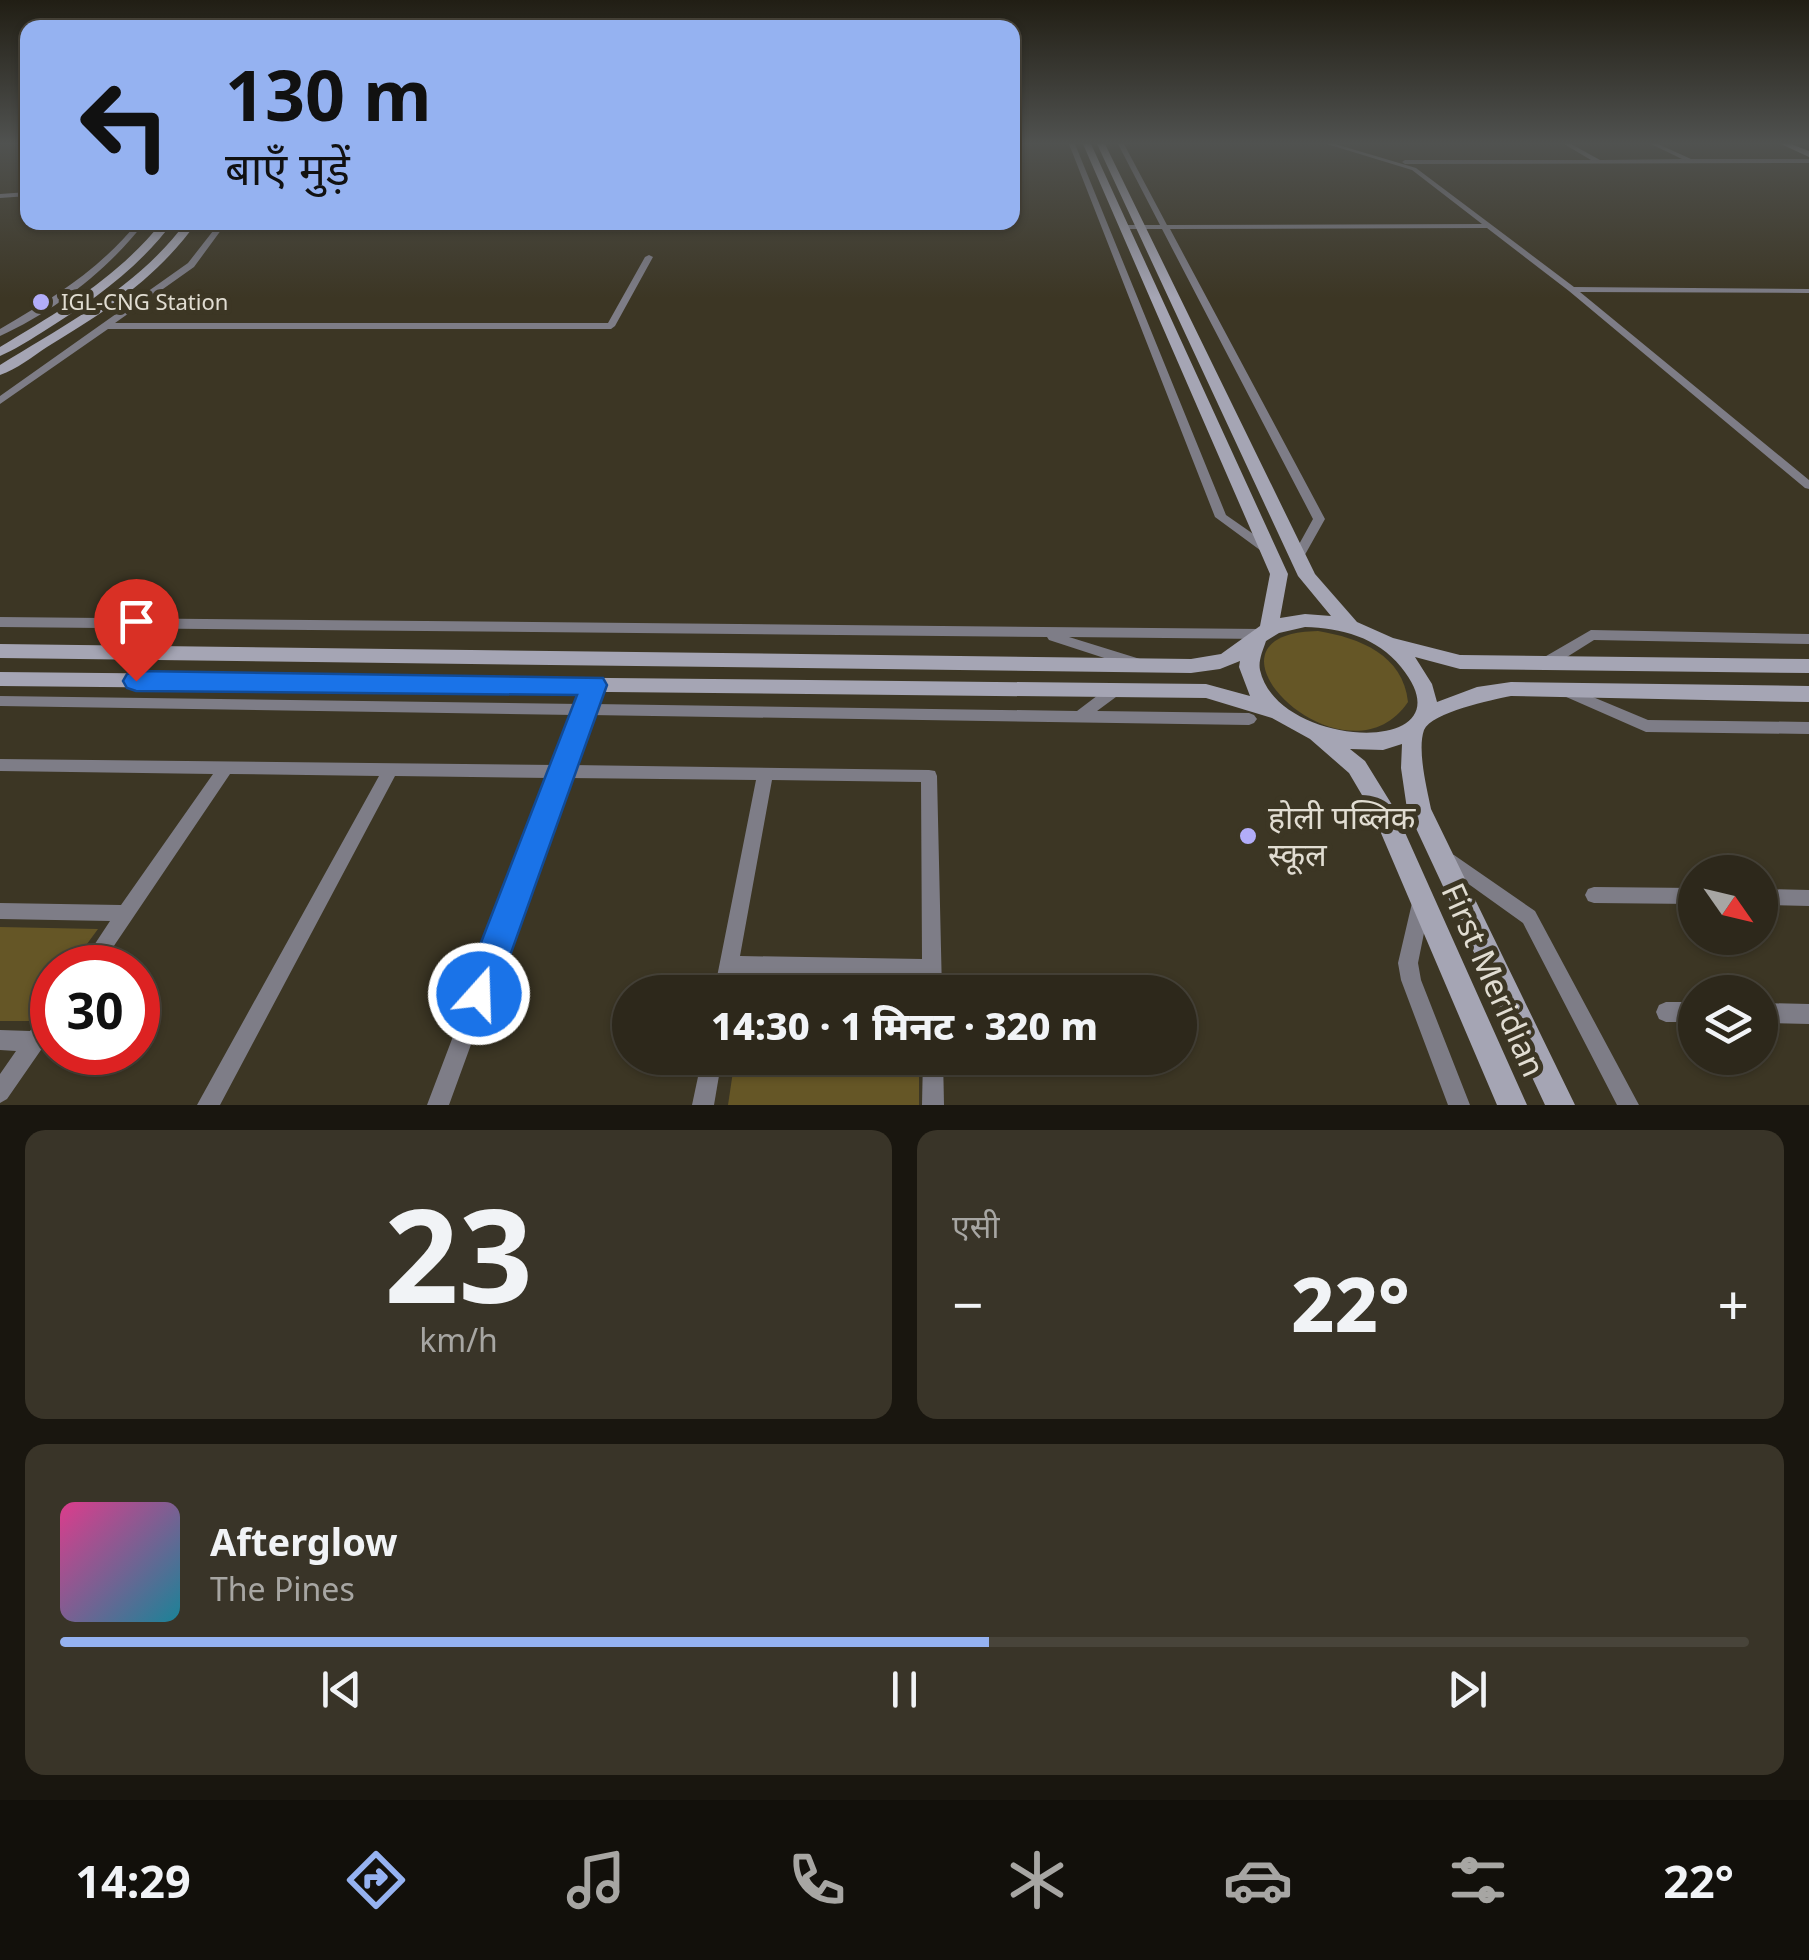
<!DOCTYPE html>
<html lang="hi">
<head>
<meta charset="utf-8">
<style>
	body { margin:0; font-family:"Noto Sans","Noto Sans Devanagari",sans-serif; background:#393428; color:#f1f3f6; height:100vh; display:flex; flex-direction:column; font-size:38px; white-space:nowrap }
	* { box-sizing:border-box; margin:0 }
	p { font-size:32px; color:#a7a6a3 }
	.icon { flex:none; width:55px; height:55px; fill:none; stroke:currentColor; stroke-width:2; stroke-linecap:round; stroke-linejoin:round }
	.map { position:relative; height:1105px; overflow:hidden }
	.panel { display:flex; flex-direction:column; gap:25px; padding:25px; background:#19160f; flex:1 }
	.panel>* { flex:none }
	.top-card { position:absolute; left:20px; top:20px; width:1000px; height:210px; border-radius:20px; box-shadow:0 2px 8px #0004,0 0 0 2px #48443a; background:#95b2f1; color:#111; overflow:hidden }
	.needle { width:65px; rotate:124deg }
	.fabs { position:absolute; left:1678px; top:855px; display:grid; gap:20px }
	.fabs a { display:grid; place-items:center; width:100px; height:100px; border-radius:50%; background:#2d281b; box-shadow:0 2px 8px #0004,0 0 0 2px #48443a; font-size:50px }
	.speed { position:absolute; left:30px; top:945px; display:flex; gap:20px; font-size:50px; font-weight:700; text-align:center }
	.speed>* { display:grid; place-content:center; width:130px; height:130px; border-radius:50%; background:#2d281b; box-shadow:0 2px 8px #0004,0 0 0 2px #48443a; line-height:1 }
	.speed .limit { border:15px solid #d22; background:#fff; color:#111 }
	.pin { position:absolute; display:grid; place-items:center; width:85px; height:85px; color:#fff; margin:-102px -42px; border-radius:50% 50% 50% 0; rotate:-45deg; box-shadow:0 0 10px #0007 }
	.pin .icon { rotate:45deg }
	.me { position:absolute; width:110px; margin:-55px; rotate:20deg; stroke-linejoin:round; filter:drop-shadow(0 0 8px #0008) }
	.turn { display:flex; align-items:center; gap:35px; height:210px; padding:0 40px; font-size:45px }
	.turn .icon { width:130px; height:130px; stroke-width:2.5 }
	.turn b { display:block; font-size:70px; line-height:85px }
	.big { font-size:75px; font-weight:800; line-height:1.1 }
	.panel .tile { flex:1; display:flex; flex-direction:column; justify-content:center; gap:15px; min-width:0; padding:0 35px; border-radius:20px; background:#393428 }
	.panel .dial { align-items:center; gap:0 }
	.dial b { font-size:130px; line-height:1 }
	.song { display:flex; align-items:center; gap:30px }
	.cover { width:120px; height:120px; border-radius:15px; background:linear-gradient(135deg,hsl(330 70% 55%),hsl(190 70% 35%)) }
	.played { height:10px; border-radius:5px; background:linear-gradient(90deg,#95b2f1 55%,#48443a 55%) }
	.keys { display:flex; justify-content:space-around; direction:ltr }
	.heat { display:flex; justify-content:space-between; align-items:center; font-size:55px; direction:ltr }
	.panel .tiles { flex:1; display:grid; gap:25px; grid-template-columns:1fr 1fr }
	.tile:last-child { grid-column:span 2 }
	.trip { position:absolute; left:612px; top:975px; width:585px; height:100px; border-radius:50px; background:#2d281b; box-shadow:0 2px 8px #0004,0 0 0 2px #48443a; font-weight:800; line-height:100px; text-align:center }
	.dock { display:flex; height:160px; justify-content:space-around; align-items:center; background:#12100b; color:#a7a6a3 }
	.dock .icon { width:70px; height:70px }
	.dock .on { color:#95b2f1 }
	.dock b { font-size:45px; color:#f1f3f6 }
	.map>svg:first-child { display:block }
	.green { fill:#655626 }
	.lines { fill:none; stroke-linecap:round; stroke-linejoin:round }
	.street { fill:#7e7d87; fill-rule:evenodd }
	.secondary { fill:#a5a5b4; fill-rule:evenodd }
	.route { fill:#1a73e8; stroke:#114b97; stroke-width:2.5 }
	.poi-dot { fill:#b2adf9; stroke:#3c3624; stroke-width:4 }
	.labels { text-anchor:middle; stroke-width:10; stroke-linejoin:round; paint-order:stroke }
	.far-poi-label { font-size:22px; fill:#e1ddd2; stroke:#3c3624; text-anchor:start }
	.near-poi-label { font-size:32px; fill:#e1ddd2; stroke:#3c3624; text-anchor:start }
	.near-street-label { font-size:32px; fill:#e1ddd2; stroke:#3c3624 }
</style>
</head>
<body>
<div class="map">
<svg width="1809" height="1105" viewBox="0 0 1809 1105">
	<rect width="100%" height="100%" fill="#3c3624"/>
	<g class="green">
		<path d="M1318,631C1360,638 1403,655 1408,702C1345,795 1179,633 1318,631Z"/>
		<path d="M0,927L98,929L70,967L52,968V992L31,1021H0Z"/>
		<path d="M746,983L920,986V992H745Z"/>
		<path d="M735,1058H919V1105H728Z"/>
	</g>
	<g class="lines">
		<g class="street">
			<path d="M1069,144H1075L1226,515L1272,547L1274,550L1272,553H1264L1215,517Z"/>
			<path d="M1118,144H1124L1167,225L1482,224L1412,170L1327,144H1335L1416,168L1574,287L1809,289V293L1580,292L1809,480V489L1805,488L1569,291L1487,228L1170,229L1325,519L1302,560H1294L1292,557L1313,519L1162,229H1124L1120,227L1124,225H1160Z"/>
			<path d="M1564,144H1571L1600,160L1682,159L1651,144H1658L1691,159H1809V163L1405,164L1402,162L1405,160H1591Z"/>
			<path d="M28,192V196L0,198V194Z"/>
			<path d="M138,222H145C108,270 55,311 0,336V329C53,298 98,271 138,222Z"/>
			<path d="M220,222H227L194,267L115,323H608L645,257L649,255L653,257L615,326L611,329H108L0,404V396L188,263Z"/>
			<path d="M0,617L1262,629L1267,631L1269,634L1267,637L1262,639L1069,637L1140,659L1142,663L1140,667L1135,668L1049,640L1047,637L0,627Z"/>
			<path d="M1591,630L1809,634V644L1594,640L1551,667H1541L1539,663L1541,659Z"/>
			<path d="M594,680L599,681L601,685L594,704L1077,711L1110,686H1120L1122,690L1120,694L1097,711L1249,713L1254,715L1257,719L1254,723L1249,725L590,715L572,765L929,770L935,771L937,776L942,992H922V977L737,974L734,992H714L756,780L568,778L449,1105H427L551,778L395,776L220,1105H197L379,776L230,774L99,968H79L110,921L0,919V903L121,905L213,774L0,771V759L556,765L575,715L0,706V696L580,704L589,681ZM772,780L921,782L922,959L740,956Z"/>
			<path d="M1569,687L1648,720L1809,722V734L1646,732L1564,696L1562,692L1564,688Z"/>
			<path d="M1448,853L1454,855L1535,911L1639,1105H1617L1523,923L1442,865L1439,860L1442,855Z"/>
			<path d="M1594,887L1695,888V904L1594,903L1588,901L1585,895L1588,889Z"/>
			<path d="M1760,889L1809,890V906L1760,905Z"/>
			<path d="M1421,895L1427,897L1430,903L1418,963L1421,980L1470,1105H1448L1401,980L1398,963L1412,903L1415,897Z"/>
			<path d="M1666,1002H1695V1022H1666L1659,1019L1656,1012L1659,1005Z"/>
			<path d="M1760,1003L1809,1004V1024L1760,1023Z"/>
			<path d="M52,1007V1034L7,1099L0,1103V1074L16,1051L0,1050V1030L30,1031L45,1010Z"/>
			<path d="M702,1058H722L714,1105H692Z"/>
			<path d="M923,1058H943L944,1105H922Z"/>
		</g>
		<g class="secondary">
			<path d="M1083,144H1091L1288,574L1280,618L1305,614L1331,616L1298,576L1097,144H1105L1315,574L1357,622L1393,638L1460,655L1809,659V673L1460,669L1415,657L1432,684L1437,702L1477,687L1511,682L1809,686V702L1511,696C1492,700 1432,712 1424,730C1417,750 1427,789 1431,809L1575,1105H1545L1407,809L1401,768L1402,744L1383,750L1350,749L1365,761L1394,808L1527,1105H1497L1372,812L1349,773L1310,739L1272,718L1206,698L0,686V672L1206,684L1250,696L1239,667L1240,661L1220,669L1191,673L0,658V644L1191,659L1221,654L1260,626L1270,574ZM1305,627C1341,628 1377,637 1401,667C1475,758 1277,750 1260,670C1258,661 1263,650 1266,641L1279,633Z"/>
			<path d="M1781,144H1791L1809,151V157Z"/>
			<path d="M162,222H173C137,270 91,302 41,333C28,341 14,350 0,356V347C60,311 118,277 162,222Z"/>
			<path d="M186,222H197C157,278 105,312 47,347C32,357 17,369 0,375V365C68,323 138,287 186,222Z"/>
		</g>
	</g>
	<linearGradient id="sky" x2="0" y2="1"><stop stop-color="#211e14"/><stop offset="0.48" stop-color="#505250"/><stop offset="1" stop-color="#505250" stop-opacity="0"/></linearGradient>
	<rect width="1809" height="298" fill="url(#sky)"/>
	<path class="route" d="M136,671L603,678L607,685L492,1006L479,1011L466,1006L461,994L577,695L136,691L127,688L123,681L127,674Z"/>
	<g class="poi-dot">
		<circle cx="41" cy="302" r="10"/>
		<circle cx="1248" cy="836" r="10"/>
	</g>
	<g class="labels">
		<g class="far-poi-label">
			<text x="61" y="310">IGL-CNG Station</text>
		</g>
		<g class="near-poi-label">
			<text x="1268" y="829">होली पब्लिक<tspan x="1268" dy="37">स्कूल</tspan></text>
		</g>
		<g class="near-street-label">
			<text transform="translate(1493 980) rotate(66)" y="11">First Meridian</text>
		</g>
	</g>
</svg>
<div class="fabs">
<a><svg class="needle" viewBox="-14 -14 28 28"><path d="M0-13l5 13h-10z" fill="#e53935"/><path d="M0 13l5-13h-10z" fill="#a7a6a3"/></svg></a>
<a><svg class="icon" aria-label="layers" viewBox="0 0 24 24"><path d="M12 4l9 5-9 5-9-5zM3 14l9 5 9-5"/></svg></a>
</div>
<div class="speed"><div class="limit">30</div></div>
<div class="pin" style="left:136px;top:681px;background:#d93025"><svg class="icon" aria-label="arrive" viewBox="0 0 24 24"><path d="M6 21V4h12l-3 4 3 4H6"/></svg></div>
<svg class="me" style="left:479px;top:994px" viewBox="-20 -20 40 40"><circle r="17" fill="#1a73e8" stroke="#fff" stroke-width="3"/><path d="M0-11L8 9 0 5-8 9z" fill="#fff"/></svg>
<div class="trip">14:30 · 1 मिनट · 320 m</div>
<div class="top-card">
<div class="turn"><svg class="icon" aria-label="left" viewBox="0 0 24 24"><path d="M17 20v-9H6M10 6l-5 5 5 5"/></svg><div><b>130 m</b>बाएँ मुड़ें</div></div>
</div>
</div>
<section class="panel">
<div class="tiles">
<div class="tile dial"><b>23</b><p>km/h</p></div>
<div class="tile"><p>एसी</p>
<div class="heat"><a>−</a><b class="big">22°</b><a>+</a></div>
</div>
<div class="tile">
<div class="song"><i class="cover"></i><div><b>Afterglow</b><p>The Pines</p></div></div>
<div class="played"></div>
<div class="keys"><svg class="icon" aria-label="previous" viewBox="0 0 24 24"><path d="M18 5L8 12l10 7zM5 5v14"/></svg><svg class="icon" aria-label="pause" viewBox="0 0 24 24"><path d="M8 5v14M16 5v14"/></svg><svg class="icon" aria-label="next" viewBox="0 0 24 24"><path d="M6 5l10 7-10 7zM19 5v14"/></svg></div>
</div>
</div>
</section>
<nav class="dock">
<b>14:29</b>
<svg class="icon on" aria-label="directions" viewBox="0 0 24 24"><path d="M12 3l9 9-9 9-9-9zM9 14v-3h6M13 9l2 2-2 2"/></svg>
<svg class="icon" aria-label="music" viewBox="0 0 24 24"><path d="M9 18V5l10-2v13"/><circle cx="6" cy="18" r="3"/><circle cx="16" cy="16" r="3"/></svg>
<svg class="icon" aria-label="phone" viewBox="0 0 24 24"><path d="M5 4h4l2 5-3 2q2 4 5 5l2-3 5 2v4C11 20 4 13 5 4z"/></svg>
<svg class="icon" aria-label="climate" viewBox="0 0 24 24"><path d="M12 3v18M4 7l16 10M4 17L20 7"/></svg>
<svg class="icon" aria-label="car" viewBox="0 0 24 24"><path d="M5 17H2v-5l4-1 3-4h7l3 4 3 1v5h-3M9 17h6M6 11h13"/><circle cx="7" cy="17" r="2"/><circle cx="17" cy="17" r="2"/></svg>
<svg class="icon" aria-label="filters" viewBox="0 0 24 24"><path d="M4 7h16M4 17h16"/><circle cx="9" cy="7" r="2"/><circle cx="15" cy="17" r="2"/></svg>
<b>22°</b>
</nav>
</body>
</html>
